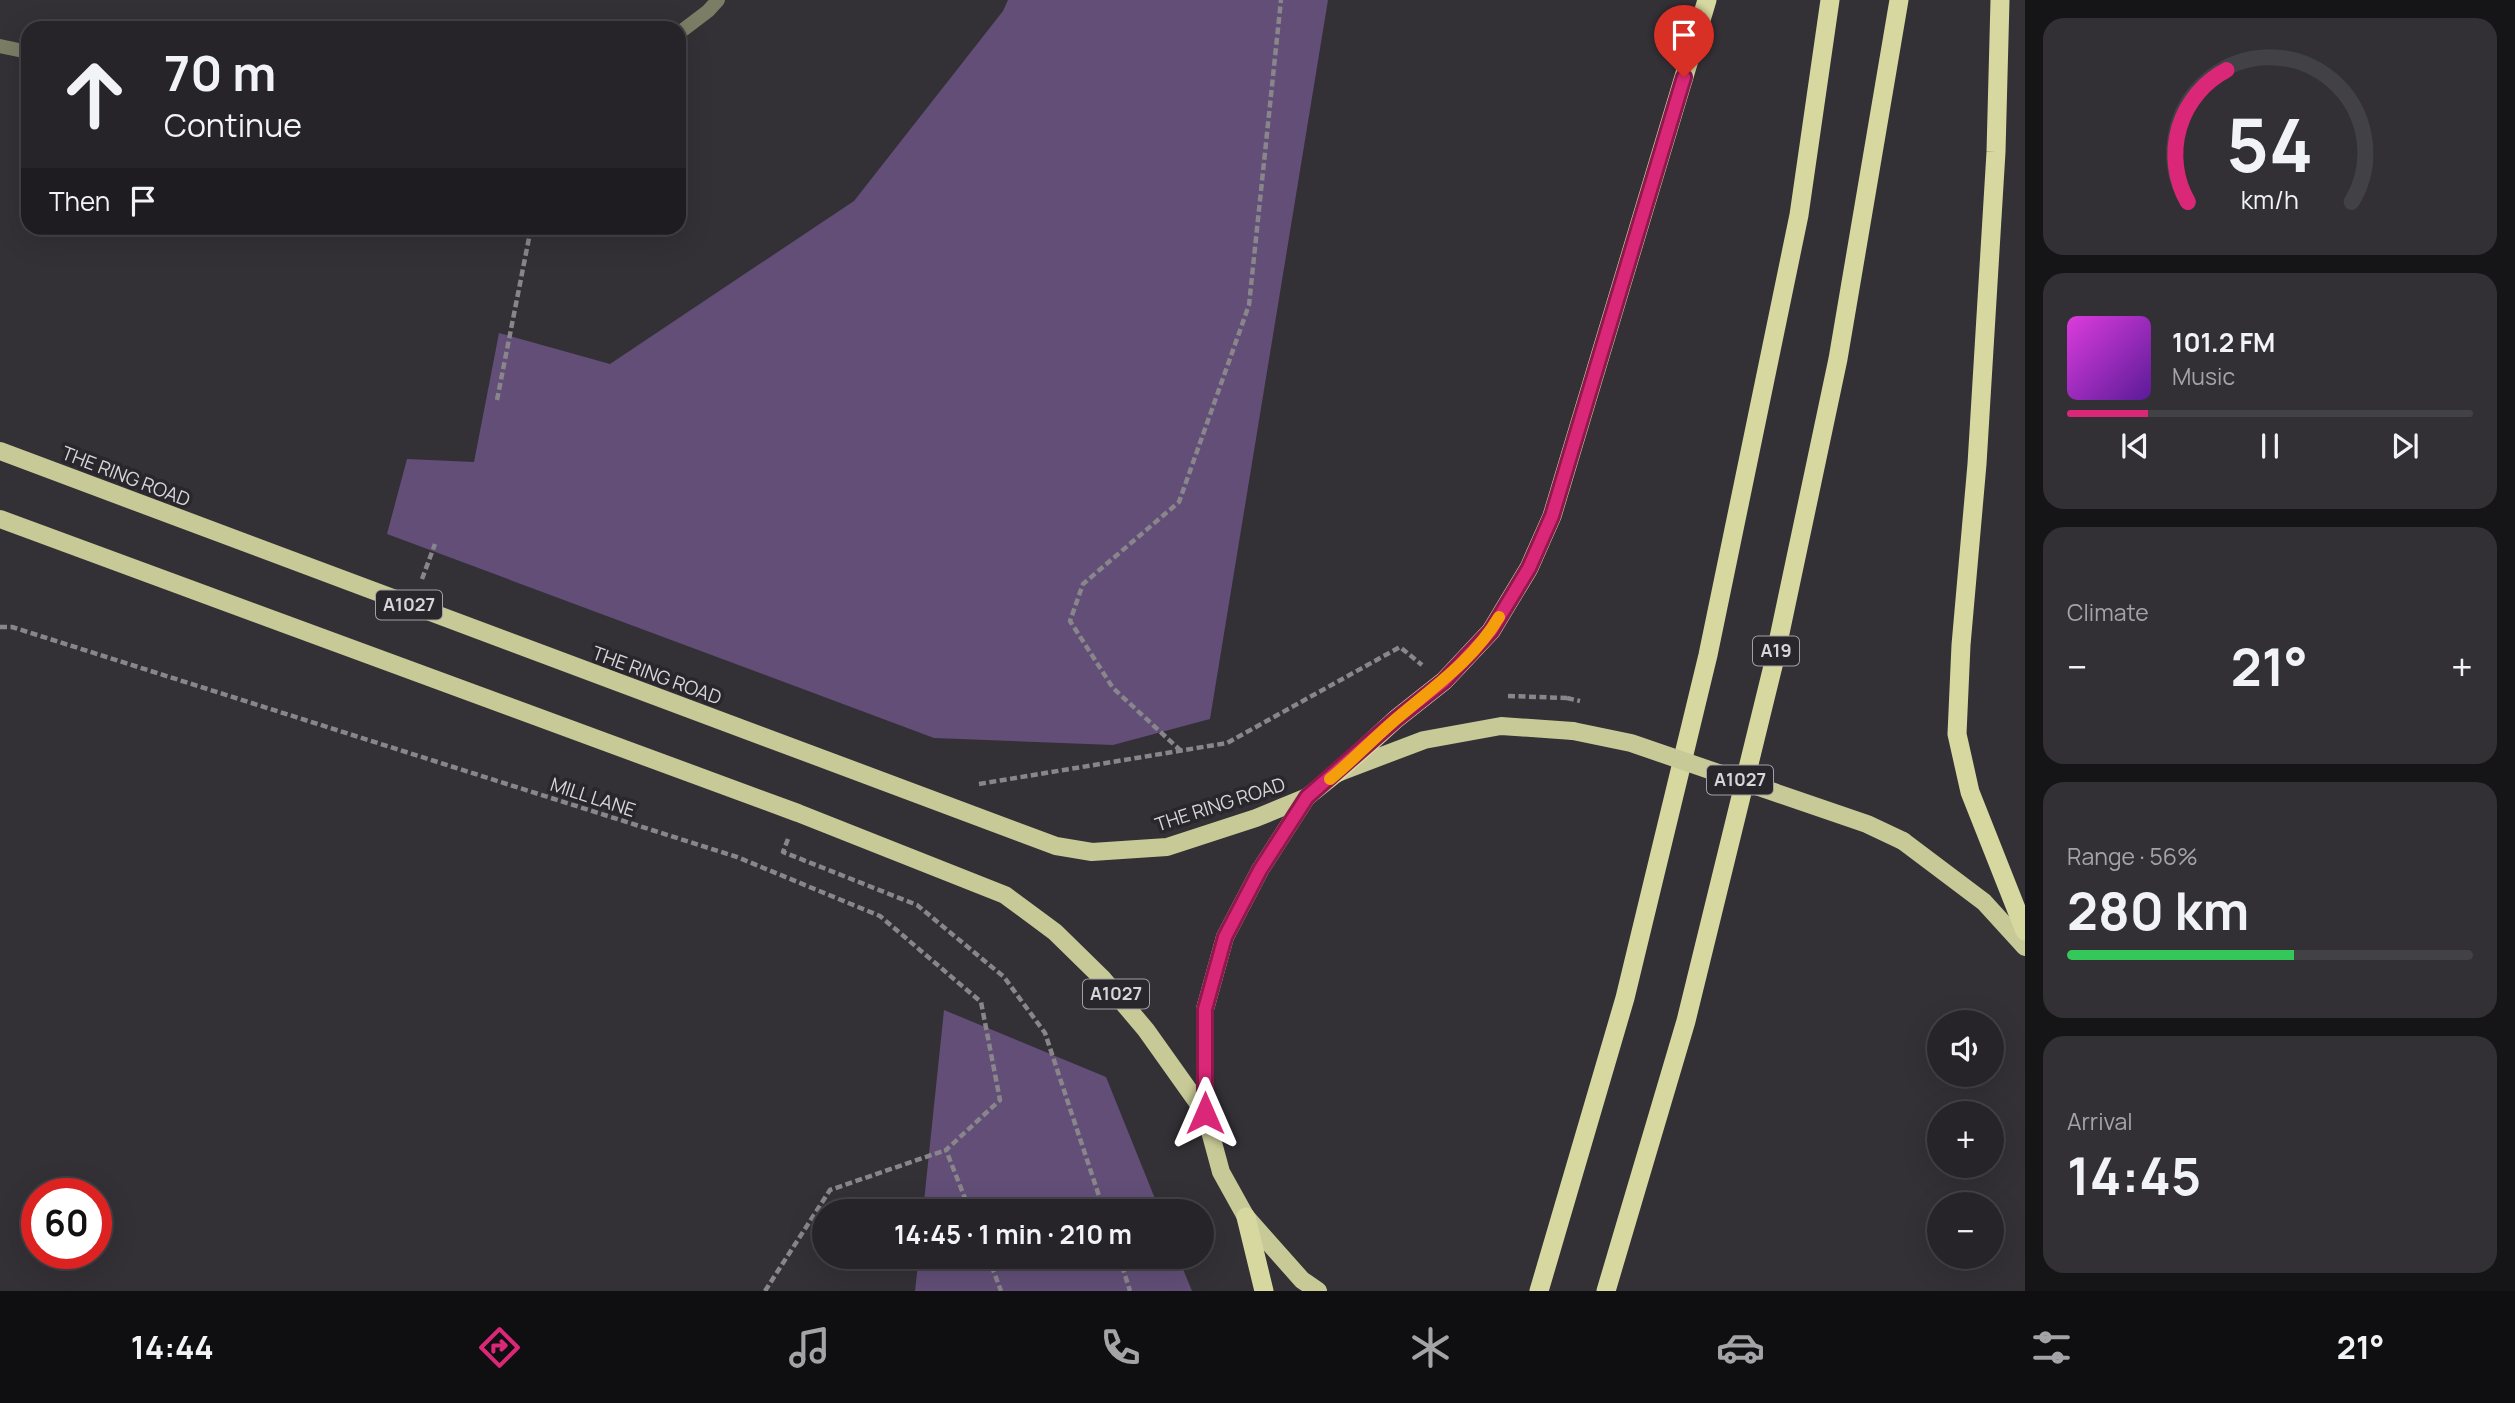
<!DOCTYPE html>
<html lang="en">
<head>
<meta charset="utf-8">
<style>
	body { margin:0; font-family:Manrope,sans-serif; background:#323034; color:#f1f3f6; height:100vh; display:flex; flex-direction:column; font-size:26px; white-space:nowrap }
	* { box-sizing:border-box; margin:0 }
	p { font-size:23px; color:#a4a4a8 }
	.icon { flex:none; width:38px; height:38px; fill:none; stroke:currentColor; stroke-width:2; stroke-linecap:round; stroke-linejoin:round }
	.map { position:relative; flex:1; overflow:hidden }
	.sheet { display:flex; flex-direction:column; gap:18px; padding:18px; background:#151416; width:490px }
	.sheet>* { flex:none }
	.guide { position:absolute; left:21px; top:21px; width:665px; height:214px; border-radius:21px; box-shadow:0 7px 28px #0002,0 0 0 2px #424145; background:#262428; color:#f1f3f6; overflow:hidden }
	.tools { position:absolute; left:1927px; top:1010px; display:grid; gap:14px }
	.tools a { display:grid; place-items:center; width:77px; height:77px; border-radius:50%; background:#262428; box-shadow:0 7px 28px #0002,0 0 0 2px #424145; font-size:35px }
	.speed { position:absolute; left:21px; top:1178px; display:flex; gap:14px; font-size:35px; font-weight:700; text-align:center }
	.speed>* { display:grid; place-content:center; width:91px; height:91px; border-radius:50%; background:#262428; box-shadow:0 7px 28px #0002,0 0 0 2px #424145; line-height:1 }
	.speed .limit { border:10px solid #d22; background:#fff; color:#111 }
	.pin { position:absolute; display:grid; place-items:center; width:60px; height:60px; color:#fff; margin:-72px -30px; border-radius:50% 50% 50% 0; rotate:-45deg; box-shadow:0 0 7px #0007 }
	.pin .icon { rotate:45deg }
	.me { position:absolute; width:77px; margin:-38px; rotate:0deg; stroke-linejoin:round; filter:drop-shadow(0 0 5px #0008) }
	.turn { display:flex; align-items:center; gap:24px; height:147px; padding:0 28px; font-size:32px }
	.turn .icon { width:91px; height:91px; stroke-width:2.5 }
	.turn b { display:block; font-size:49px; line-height:60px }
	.then { display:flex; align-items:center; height:66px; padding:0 28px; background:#0003; gap:14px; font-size:26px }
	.big { font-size:52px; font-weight:700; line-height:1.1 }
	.sheet .card { flex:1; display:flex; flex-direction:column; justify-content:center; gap:10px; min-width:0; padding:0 24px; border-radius:21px; background:#323034 }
	.sheet .dial { align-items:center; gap:0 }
	.dial svg { height:182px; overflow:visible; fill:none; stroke:#424145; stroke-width:7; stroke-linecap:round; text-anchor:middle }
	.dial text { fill:#f1f3f6; stroke:none }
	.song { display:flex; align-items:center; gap:21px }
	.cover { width:84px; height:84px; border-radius:10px; background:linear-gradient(135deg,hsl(300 70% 55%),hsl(270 70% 35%)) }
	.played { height:7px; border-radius:4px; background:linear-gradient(90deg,#db2777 20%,#424145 20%) }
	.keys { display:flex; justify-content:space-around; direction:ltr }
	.heat { display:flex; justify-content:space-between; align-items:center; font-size:38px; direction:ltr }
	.charge { height:10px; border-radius:5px; background:linear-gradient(90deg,#34c759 56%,#424145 0) }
	.trip { position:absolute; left:812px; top:1199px; width:402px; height:70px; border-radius:35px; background:#262428; box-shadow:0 7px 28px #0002,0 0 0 2px #424145; font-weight:700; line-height:70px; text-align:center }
	.dock { display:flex; height:112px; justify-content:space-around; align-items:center; background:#0f0e10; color:#a4a4a8 }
	.dock .icon { width:49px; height:49px }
	.dock .selected { color:#db2777 }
	.dock b { font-size:32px; color:#f1f3f6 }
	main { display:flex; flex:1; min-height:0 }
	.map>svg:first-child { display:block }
	.green { fill:#624e77 }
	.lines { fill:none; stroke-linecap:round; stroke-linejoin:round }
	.path { stroke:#88868b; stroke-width:4.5; stroke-dasharray:7 3.5; stroke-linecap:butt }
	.minor { stroke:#7c7d65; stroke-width:14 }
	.primary { stroke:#c7c996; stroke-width:18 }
	.trunk { stroke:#d6d8a0; stroke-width:19 }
	.path-bridge { stroke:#88868b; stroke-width:4.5; stroke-dasharray:7 3.5; stroke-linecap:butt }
	.primary-bridge { stroke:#c7c996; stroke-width:18 }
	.route-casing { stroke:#8e194d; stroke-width:18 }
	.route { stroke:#db2777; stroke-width:12 }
	.slow { stroke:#f59e0b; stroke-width:12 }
	.labels { text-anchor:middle; stroke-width:7; stroke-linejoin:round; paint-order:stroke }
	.shield { fill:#29262c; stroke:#a2a0a4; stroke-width:2 }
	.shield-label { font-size:18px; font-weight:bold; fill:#d6d5d8 }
	.street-label { font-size:19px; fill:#d6d5d8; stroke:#29262c }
</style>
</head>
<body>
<main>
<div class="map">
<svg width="2025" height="1291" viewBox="0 0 2025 1291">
	<rect width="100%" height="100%" fill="#333036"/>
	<g class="green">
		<path d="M1008,0H1328L1210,719L1113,745L934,738L387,534L407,459L474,462L499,333L610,364L854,201L1003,11Z"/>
		<path d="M944,1010L1106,1077L1160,1211H923Z"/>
		<path d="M919,1256L1178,1257L1192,1291H915Z"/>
	</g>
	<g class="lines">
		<g class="path">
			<path d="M497,400L531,228"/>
			<path d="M422,579L435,544"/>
			<path d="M0,627H12L737,857L880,916L981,1002L1000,1100L946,1150L970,1211"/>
			<path d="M1508,696L1567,698"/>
			<path d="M1181,751L1113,688L1070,621L1083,584L1179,502L1249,305L1281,0"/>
			<path d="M979,784L1227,743L1400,647L1422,665"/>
			<path d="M788,839L783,852L917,905L1004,977L1045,1033L1104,1211"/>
			<path d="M988,1256L1001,1291"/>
			<path d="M1119,1256L1130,1291"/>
			<path d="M765,1291L830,1190L946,1150"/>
		</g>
		<g class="minor">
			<path d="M679,33L708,11L718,0"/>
			<path d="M0,46L28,52"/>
		</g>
		<g class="primary">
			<path d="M0,451L1056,846L1092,852L1167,847L1256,818L1307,797"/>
			<path d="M0,519L798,813L1005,895L1055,932L1103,979L1146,1030L1205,1113"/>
			<path d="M1903,841L1984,902L2025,947"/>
			<path d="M1318,1291L1302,1280L1246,1217L1221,1172L1205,1113V1009L1225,937L1260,870L1307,797L1337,773L1424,740L1501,726L1573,731"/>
		</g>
		<g class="trunk">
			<path d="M2000,0L1996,152L1977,464L1961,645L1957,734L1970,792L2025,931"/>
			<path d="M1337,773L1396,719L1444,681L1491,631L1529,568L1552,516L1707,0"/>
			<path d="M1246,1217L1264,1291"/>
			<path d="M1539,1291L1625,998L1708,655L1799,215L1830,0"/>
			<path d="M1606,1291L1686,1021L1773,666L1838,359L1899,0"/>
		</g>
		<path class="path-bridge" d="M1567,698L1580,701"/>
		<path class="primary-bridge" d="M1573,731L1631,743L1867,824L1903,841"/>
	</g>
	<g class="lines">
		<defs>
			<path id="route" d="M1205,1113V1009L1225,937L1260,870L1307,797L1396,719L1444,681L1491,631L1529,568L1552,516L1684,77"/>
		</defs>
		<use href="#route" class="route-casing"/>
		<use href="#route" class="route"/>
		<path class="slow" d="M1330,779C1352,761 1373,739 1395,720C1432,688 1473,661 1499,617"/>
	</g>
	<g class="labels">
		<g class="shield">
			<rect x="376" y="590.5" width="66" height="29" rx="5"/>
			<rect x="1753" y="636.5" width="46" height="29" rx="5"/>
			<rect x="1707" y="765.5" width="66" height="29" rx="5"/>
			<rect x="1083" y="979.5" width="66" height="29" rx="5"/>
		</g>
		<g class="shield-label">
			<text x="409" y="611">A1027</text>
			<text x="1776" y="657">A19</text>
			<text x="1740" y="786">A1027</text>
			<text x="1116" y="1000">A1027</text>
		</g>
		<g class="street-label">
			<text transform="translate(126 476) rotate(21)" y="7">THE RING ROAD</text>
			<text transform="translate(657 675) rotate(20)" y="7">THE RING ROAD</text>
			<text transform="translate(593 797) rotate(18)" y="7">MILL LANE</text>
			<text transform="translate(1220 804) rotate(-18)" y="7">THE RING ROAD</text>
		</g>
	</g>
</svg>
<div class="tools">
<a><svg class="icon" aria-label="sound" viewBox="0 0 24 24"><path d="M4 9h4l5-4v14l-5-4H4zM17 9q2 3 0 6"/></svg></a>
<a>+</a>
<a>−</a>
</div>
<div class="speed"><div class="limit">60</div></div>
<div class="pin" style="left:1684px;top:77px;background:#d93025"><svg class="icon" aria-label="arrive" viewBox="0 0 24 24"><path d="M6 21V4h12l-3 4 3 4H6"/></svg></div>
<svg class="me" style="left:1205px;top:1113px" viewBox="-20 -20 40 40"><path d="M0-17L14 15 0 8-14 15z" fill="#db2777" stroke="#fff" stroke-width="4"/></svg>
<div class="trip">14:45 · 1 min · 210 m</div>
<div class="guide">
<div class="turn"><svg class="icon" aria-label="ahead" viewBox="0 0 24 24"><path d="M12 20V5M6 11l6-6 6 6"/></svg><div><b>70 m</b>Continue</div></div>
<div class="then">Then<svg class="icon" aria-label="arrive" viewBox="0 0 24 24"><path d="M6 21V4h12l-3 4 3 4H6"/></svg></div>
</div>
</div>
<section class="sheet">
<div class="card dial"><svg viewBox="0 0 100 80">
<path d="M14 69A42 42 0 1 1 86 69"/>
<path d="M14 69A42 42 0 0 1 31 11" stroke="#db2777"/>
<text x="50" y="56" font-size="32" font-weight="700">54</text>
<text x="50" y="72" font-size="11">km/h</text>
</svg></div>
<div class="card">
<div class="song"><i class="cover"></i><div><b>101.2 FM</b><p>Music</p></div></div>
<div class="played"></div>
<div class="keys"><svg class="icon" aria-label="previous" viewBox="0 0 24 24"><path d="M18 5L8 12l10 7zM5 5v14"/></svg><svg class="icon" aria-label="pause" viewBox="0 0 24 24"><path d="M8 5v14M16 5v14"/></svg><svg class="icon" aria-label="next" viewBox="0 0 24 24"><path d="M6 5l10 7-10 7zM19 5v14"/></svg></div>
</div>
<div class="card"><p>Climate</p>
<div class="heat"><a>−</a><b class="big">21°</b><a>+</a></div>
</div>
<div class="card"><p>Range · 56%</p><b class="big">280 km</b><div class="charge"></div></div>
<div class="card"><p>Arrival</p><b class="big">14:45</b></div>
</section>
</main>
<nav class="dock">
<b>14:44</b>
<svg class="icon selected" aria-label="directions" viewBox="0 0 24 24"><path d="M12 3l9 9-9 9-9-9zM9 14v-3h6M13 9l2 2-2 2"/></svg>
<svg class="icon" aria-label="music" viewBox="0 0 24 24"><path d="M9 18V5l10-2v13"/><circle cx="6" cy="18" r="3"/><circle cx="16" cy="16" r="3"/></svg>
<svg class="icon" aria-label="phone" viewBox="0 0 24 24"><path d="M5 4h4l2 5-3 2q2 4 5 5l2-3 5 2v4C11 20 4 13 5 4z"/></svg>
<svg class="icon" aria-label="climate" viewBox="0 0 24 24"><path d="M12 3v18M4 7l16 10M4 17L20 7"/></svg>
<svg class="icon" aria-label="car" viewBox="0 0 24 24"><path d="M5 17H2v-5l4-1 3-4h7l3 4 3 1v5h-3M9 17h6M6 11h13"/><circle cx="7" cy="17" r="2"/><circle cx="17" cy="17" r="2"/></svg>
<svg class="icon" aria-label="filters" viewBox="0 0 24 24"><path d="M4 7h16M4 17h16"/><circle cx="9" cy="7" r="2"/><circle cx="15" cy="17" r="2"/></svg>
<b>21°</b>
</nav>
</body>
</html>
